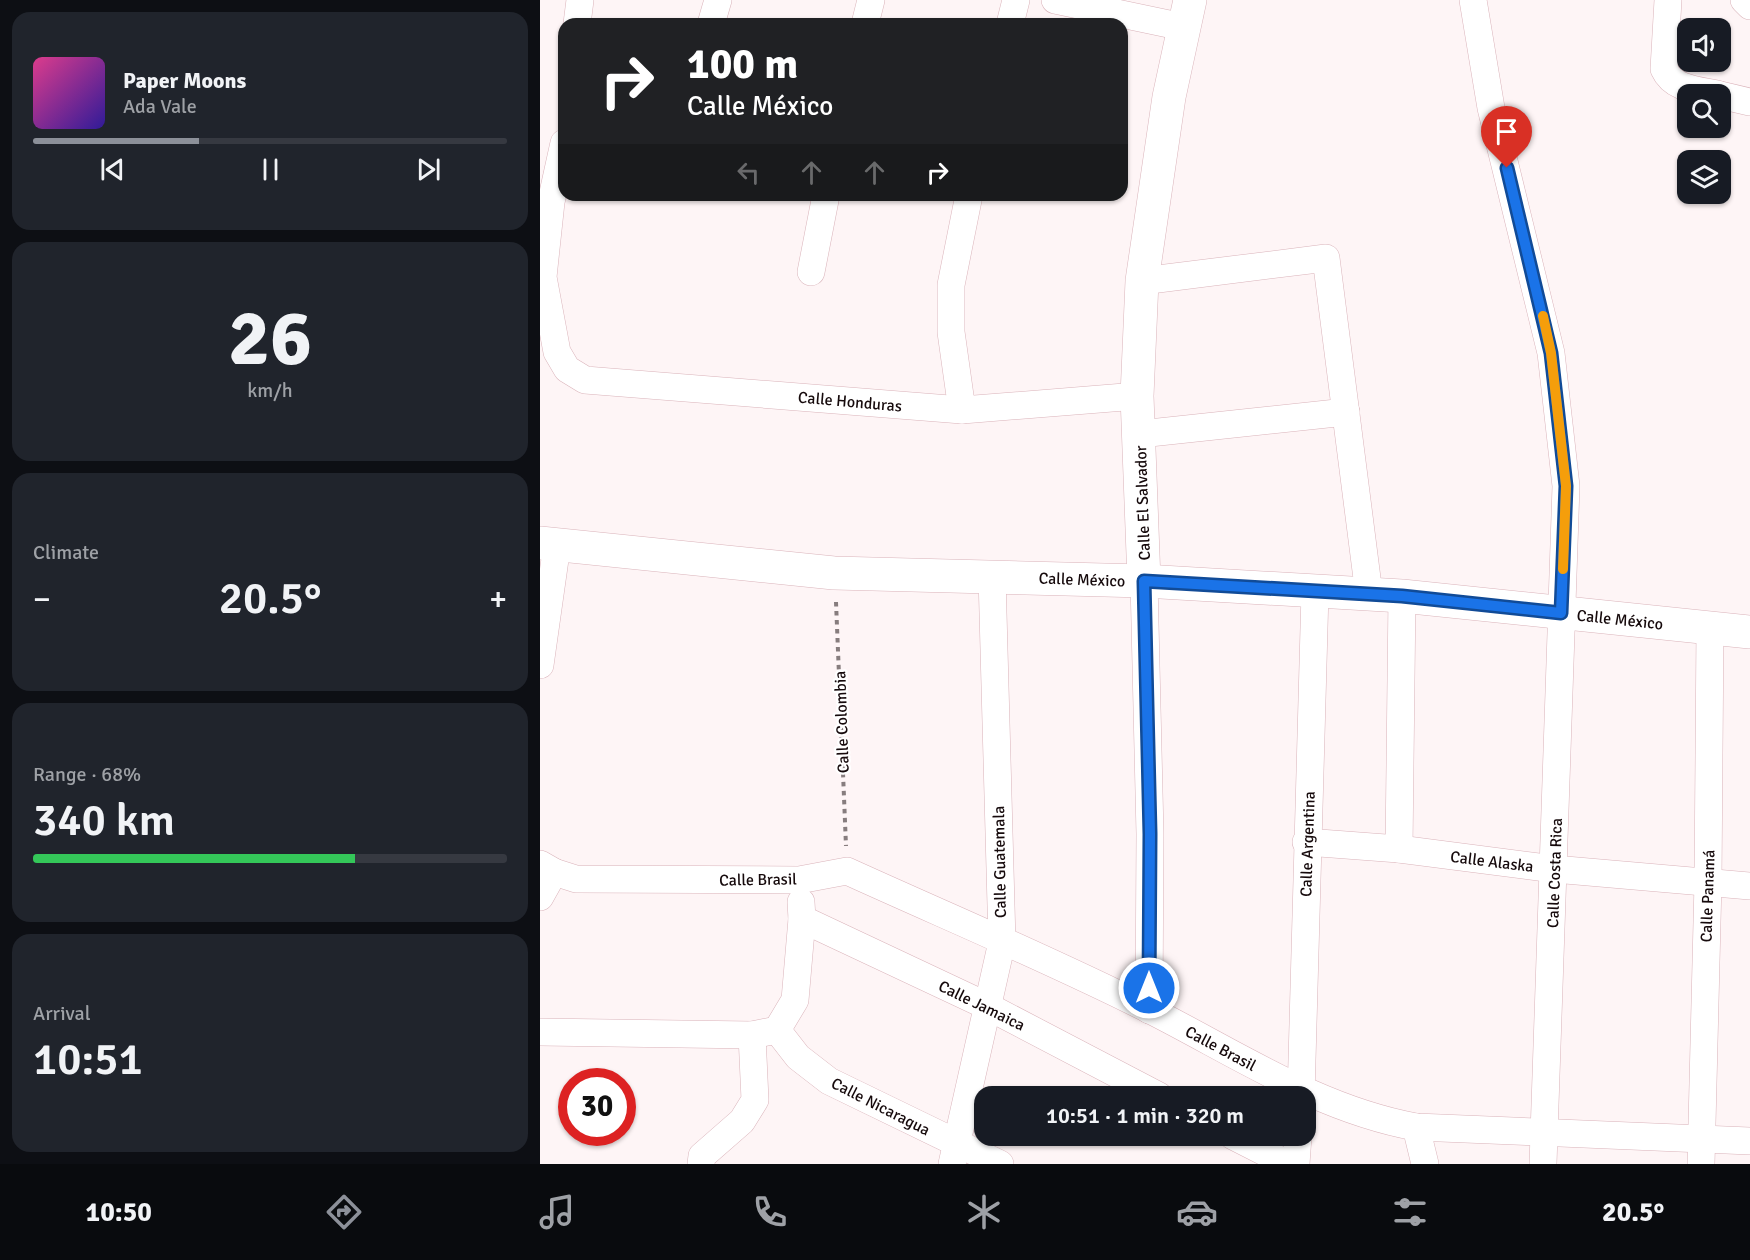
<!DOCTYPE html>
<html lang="en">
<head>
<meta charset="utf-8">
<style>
	body { margin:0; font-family:Signika,sans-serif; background:#20242c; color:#f1f3f6; height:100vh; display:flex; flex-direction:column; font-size:22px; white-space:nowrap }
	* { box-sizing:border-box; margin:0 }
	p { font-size:20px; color:#9ea1a6 }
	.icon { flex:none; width:33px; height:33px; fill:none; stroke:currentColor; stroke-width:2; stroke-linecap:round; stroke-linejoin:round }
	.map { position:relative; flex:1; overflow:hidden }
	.sheet { display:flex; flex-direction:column; gap:12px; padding:12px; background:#0d0f14; width:540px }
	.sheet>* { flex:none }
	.guide { position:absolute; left:18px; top:18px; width:570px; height:183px; border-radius:18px; box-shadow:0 2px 4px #0004; background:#202124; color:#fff; overflow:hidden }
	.buttons { position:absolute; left:1137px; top:18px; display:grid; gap:12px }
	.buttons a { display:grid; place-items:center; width:54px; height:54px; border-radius:12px; background:#171b24; box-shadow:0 2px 4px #0004; font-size:30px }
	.speed { position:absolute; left:18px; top:1068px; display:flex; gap:12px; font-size:30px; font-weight:700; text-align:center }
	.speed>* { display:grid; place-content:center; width:78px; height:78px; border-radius:50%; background:#171b24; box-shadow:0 2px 4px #0004; line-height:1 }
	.speed .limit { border:9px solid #d22; background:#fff; color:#111 }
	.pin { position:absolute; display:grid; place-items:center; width:51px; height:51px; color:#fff; margin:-62px -26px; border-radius:50% 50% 50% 0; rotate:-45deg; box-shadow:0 0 6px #0007 }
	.pin .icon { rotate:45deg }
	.me { position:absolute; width:66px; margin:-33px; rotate:0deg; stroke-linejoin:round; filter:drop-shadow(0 0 4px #0008) }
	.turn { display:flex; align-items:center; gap:21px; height:126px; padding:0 30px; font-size:27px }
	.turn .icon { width:78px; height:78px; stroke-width:2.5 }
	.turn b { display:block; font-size:42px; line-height:51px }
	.lanes { display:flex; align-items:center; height:57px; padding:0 30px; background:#0003; justify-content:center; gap:30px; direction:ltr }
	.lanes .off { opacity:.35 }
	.big { font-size:45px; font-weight:600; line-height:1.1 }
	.sheet .card { flex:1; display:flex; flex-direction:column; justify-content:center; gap:9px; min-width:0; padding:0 21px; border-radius:18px; background:#20242c }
	.sheet .dial { align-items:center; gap:0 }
	.dial b { font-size:78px; line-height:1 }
	.song { display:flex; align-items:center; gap:18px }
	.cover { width:72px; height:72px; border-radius:9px; background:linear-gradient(135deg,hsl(330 70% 55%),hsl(250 70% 35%)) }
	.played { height:6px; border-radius:3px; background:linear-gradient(90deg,#8c9099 35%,#363941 35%) }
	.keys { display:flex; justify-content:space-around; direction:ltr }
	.heat { display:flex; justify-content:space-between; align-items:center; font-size:33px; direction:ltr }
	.charge { height:9px; border-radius:4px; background:linear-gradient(90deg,#34c759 68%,#363941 0) }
	.trip { position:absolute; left:434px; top:1086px; width:342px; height:60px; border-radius:18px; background:#171b24; box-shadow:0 2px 4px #0004; font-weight:600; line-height:60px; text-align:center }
	.menu { display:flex; height:96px; justify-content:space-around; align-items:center; background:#090b0e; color:#9ea1a6 }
	.menu .icon { width:42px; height:42px }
	.menu .selected { color:#8c9099 }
	.menu b { font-size:27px; color:#f1f3f6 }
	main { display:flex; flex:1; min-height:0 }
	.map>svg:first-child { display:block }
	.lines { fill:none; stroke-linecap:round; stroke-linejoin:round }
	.street-casing { stroke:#dab3ba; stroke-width:28 }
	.secondary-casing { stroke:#dab3ba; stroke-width:34 }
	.path { stroke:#877d7e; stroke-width:4; stroke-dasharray:4.5 4.5; stroke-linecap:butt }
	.street { stroke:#fff; stroke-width:27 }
	.secondary { stroke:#fff; stroke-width:33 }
	.route-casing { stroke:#114b97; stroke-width:15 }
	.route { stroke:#1a73e8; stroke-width:10 }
	.slow { stroke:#f59e0b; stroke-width:10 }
	.labels { text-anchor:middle; stroke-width:4.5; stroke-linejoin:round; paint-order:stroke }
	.street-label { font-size:16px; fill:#160a0c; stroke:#fff }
</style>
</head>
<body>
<main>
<section class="sheet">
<div class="card">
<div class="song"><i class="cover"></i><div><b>Paper Moons</b><p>Ada Vale</p></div></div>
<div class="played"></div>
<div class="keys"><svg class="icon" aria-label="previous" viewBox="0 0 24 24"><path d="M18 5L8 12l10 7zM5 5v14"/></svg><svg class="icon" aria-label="pause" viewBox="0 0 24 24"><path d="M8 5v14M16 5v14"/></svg><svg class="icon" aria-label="next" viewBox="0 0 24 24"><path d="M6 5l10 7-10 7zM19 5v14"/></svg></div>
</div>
<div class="card dial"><b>26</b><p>km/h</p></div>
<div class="card"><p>Climate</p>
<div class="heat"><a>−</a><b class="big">20.5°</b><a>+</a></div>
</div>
<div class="card"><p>Range · 68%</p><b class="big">340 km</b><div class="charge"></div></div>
<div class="card"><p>Arrival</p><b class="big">10:51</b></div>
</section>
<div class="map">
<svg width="1210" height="1164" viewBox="0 0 1210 1164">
	<rect width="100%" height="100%" fill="#fef5f6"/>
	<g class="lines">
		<defs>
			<g id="street">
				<path d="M515,0L643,27"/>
				<path d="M933,0L951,108L1011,353L1026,486L1003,1164"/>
				<path d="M1128,0L1124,69C1133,89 1157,90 1177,94"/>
				<path d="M1204,0L1210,6"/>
				<path d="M37,24L40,0"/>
				<path d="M171,24L178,0"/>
				<path d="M325,24L331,0"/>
				<path d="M470,24L476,0"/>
				<path d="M1180,95L1210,102"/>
				<path d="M24,143L11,202L3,277L17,352L27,369L45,380L422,410L597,396"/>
				<path d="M271,272L286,195"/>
				<path d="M602,281L786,258L829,594"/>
				<path d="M422,410L411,332V285L429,195"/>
				<path d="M600,434L806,412"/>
				<path d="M604,581L610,834L609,1010"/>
				<path d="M0,665L17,545"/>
				<path d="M766,842L859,849L1014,869L1210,886"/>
				<path d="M859,849L862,596"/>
				<path d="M0,864L14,872L36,879L259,880L307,871C408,917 511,960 610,1010C697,1054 778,1109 876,1127L1210,1141"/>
				<path d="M0,897L14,872"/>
				<path d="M262,919L447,1006L619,1096"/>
				<path d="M237,1030L258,1057L289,1081L460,1164"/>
				<path d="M237,1030L255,1000L262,919L261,902"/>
				<path d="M0,1032L212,1035L237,1030"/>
				<path d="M761,1096L775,592"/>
				<path d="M876,1127L885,1164"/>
				<path d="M693,1136L748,1164"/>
				<path d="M161,1164L162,1156L202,1121L215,1100L212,1035"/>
				<path d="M412,1164L462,942L452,576"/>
				<path d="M756,1164L758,1136"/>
				<path d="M1161,1164L1168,882L1170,628"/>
			</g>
			<g id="secondary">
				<path d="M0,543L294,573L604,581L862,596L1210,632"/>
				<path d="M604,581L597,396L602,281L629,97L650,0"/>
			</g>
		</defs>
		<use href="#street" class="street-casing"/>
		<use href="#secondary" class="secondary-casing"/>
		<path class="path" d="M296,602L306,846"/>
		<use href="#street" class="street"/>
		<use href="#secondary" class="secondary"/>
	</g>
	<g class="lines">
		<defs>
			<path id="route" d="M609,988L610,834L604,581L862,596L1021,613L1026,486L1011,353L967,168"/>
		</defs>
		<use href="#route" class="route-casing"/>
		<use href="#route" class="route"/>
		<path class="slow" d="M1003,316L1011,353L1026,486L1023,569"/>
	</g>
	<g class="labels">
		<g class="street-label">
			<text transform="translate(310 401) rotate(5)" y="6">Calle Honduras</text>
			<text transform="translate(602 503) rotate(-92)" y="6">Calle El Salvador</text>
			<text transform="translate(542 579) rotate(2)" y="6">Calle México</text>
			<text transform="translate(1080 619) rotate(6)" y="6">Calle México</text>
			<text transform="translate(301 722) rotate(-92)" y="6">Calle Colombia</text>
			<text transform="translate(767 844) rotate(-88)" y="6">Calle Argentina</text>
			<text transform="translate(952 861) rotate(7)" y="6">Calle Alaska</text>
			<text transform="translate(459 862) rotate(-91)" y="6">Calle Guatemala</text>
			<text transform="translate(1014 873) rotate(-88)" y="6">Calle Costa Rica</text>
			<text transform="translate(218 879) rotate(-1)" y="6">Calle Brasil</text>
			<text transform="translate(1167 896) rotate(-88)" y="6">Calle Panamá</text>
			<text transform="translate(442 1005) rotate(26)" y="6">Calle Jamaica</text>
			<text transform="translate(681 1048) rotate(28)" y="6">Calle Brasil</text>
			<text transform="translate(341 1106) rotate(27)" y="6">Calle Nicaragua</text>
		</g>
	</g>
</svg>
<div class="buttons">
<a><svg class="icon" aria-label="sound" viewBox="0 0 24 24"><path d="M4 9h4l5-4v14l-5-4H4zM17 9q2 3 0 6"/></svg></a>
<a><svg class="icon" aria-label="search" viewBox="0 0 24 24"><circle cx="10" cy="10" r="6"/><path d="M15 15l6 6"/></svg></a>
<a><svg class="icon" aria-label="layers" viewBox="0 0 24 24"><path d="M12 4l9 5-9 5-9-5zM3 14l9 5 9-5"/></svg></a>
</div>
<div class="speed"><div class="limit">30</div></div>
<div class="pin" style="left:967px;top:168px;background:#d93025"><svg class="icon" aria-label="arrive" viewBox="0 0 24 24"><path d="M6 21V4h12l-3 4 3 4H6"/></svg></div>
<svg class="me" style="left:609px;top:988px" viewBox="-20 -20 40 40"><circle r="17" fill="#1a73e8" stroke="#fff" stroke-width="3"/><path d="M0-11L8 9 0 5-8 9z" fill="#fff"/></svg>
<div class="trip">10:51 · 1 min · 320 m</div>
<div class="guide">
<div class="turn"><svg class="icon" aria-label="right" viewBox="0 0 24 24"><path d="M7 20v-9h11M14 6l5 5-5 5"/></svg><div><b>100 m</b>Calle México</div></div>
<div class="lanes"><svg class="icon off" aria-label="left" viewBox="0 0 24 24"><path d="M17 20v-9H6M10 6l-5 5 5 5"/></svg><svg class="icon off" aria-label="ahead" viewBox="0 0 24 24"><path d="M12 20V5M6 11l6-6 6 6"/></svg><svg class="icon off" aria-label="ahead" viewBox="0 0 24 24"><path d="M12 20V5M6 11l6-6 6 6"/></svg><svg class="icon" aria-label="right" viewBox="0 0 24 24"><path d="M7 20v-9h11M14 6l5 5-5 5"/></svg></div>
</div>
</div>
</main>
<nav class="menu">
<b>10:50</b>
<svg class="icon selected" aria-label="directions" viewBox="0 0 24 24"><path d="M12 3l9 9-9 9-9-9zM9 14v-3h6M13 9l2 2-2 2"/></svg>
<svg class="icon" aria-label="music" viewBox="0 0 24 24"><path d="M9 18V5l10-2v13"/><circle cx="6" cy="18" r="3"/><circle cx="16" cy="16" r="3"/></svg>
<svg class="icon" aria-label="phone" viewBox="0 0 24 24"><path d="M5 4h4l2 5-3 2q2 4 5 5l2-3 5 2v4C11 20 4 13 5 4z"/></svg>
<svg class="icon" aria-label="climate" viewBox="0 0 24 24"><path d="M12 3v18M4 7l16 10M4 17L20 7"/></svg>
<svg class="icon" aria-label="car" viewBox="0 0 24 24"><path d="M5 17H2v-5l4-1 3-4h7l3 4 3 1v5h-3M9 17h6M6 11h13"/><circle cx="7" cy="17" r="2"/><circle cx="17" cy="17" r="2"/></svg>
<svg class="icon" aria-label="filters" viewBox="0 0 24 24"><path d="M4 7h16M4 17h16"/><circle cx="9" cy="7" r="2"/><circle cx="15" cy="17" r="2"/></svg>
<b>20.5°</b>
</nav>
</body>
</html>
